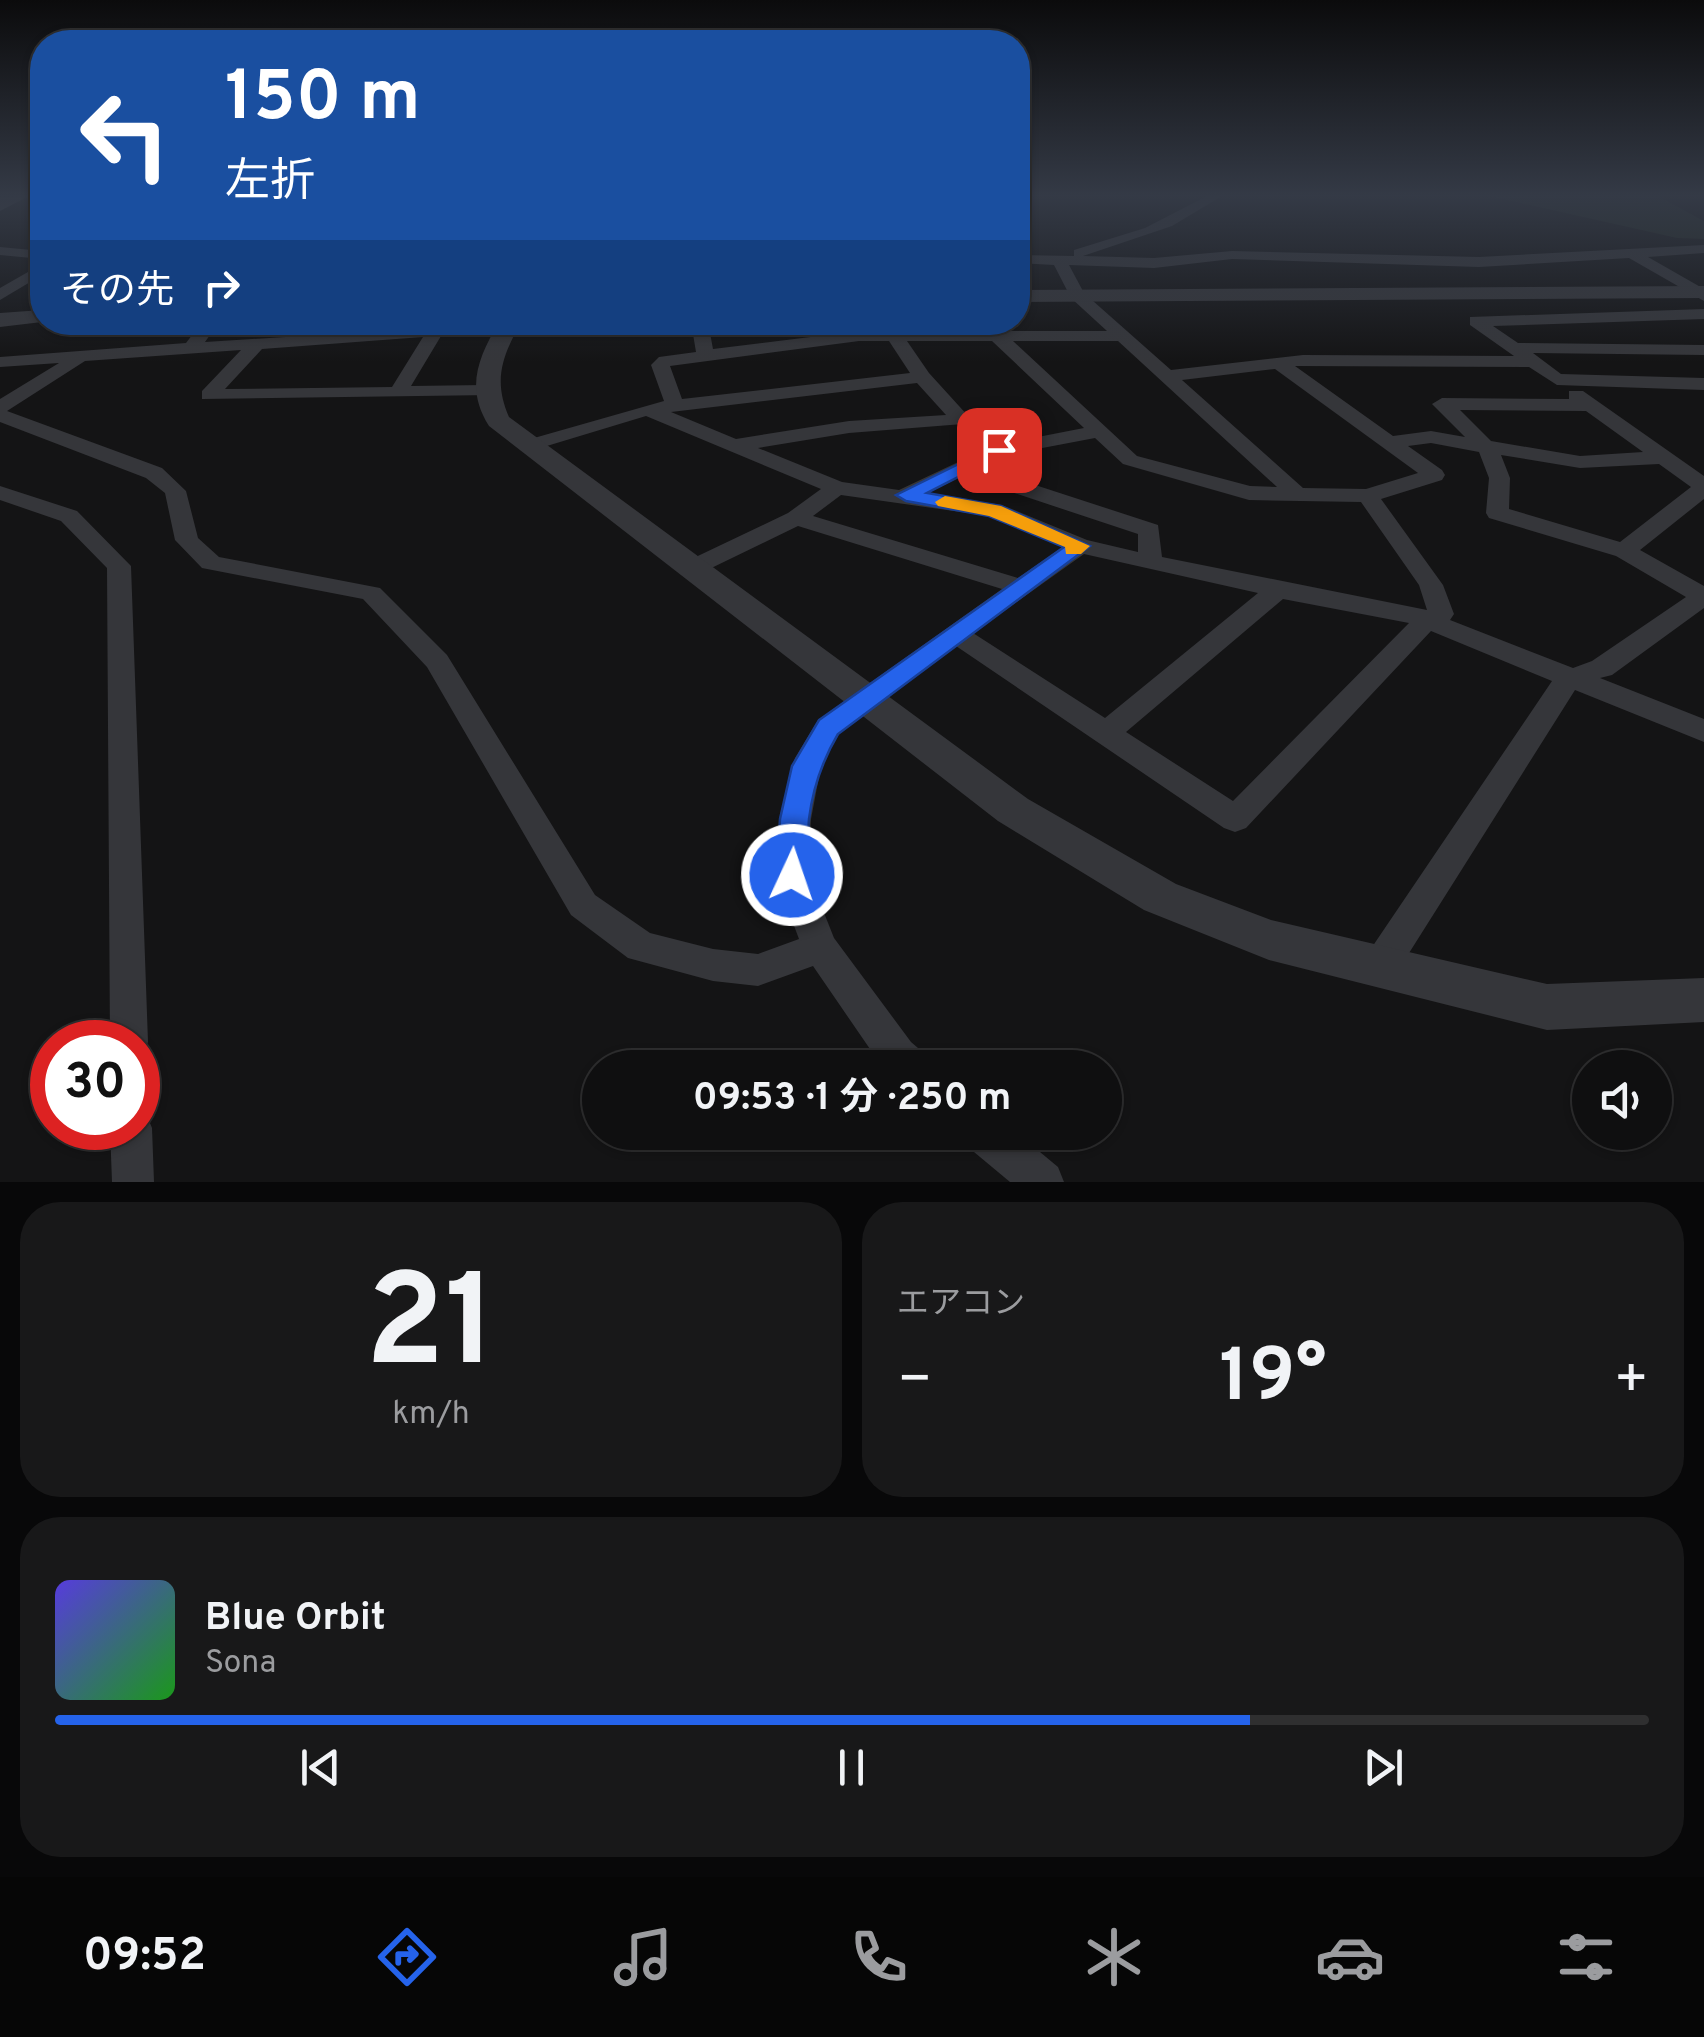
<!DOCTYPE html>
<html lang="ja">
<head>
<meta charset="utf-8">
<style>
	body { margin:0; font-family:Overpass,"Noto Sans JP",sans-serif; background:#181819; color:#f1f3f6; height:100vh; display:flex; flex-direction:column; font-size:38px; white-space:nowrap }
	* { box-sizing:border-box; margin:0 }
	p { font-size:32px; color:#9b9c9f }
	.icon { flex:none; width:55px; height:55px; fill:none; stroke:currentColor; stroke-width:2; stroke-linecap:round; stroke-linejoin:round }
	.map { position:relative; height:1182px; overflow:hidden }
	.sheet { display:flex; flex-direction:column; gap:20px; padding:20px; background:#080809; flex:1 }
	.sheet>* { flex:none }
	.top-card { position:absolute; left:30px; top:30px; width:1000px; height:305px; border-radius:40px; box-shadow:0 2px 8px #0004,0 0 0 2px #2f2f30; background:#1a4fa0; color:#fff; overflow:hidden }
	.buttons { position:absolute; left:1572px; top:1050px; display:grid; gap:20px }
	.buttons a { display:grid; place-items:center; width:100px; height:100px; border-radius:50%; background:#0f0f10; box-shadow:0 2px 8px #0004,0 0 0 2px #2f2f30; font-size:50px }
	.speed { position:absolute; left:30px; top:1020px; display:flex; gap:20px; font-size:50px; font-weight:700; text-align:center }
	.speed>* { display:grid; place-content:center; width:130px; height:130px; border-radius:50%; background:#0f0f10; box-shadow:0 2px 8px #0004,0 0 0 2px #2f2f30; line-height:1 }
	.speed .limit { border:15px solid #d22; background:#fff; color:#111 }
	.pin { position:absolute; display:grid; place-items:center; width:85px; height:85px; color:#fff; margin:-42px; border-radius:20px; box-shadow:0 5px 15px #0006 }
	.me { position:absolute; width:110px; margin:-55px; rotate:3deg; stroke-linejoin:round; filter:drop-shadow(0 0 8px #0008) }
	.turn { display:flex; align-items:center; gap:35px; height:210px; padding:0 30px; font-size:45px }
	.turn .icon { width:130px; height:130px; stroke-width:2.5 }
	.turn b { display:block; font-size:70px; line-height:85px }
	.then { display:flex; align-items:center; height:95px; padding:0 30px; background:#0003; gap:20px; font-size:38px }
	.big { font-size:75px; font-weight:700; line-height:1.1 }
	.sheet .widget { flex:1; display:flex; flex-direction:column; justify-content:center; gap:15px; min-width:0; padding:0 35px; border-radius:40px; background:#181819 }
	.sheet .dial { align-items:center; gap:0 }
	.dial b { font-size:130px; line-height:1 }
	.song { display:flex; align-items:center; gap:30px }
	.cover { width:120px; height:120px; border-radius:15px; background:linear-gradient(135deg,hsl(250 70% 55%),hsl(120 70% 35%)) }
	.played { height:10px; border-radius:5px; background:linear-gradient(90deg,#2563eb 75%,#2f2f30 75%) }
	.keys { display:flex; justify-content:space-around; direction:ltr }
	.heat { display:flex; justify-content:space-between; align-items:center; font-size:55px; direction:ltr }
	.sheet .tiles { flex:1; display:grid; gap:20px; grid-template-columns:1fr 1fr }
	.widget:last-child { grid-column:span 2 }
	.trip { position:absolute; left:582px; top:1050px; width:540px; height:100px; border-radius:50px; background:#0f0f10; box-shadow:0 2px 8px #0004,0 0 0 2px #2f2f30; font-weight:700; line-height:100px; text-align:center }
	.tab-bar { display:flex; height:160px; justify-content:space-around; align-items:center; background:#060606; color:#9b9c9f }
	.tab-bar .icon { width:70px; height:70px }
	.tab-bar .on { color:#2563eb }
	.tab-bar b { font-size:45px; color:#f1f3f6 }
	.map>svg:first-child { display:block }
	.green { fill:#202821 }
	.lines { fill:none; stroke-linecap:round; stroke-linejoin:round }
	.minor { fill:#35363a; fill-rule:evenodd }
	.tertiary { fill:#35363a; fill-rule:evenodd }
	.secondary { fill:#43454a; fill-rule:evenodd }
	.route { fill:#2563eb; stroke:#184099; stroke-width:2.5 }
	.slow { fill:#f59e0b }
</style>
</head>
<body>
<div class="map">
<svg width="1704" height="1182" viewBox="0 0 1704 1182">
	<rect width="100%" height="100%" fill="#141415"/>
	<path class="green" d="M1489,196H1658L1704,221V239L1677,238Z"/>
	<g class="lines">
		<g class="minor">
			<path d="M1207,196H1222L1172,226L1083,256L1154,258L1232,251L1479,257L1704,245V253L1648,257L1704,289V301L1629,258L1479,267L1232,259L1154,268L1069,265L1084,293L1171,370L1303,355L1514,356L1470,325V317L1704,309V319L1493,326L1518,343L1704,345V355L1533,353L1561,374L1704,378V390L1557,385L1529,367L1295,366L1393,436L1431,431L1465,437L1432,404L1442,398L1569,399V391H1583L1704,476V499L1640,550L1704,586V608L1612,675L1600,678L1704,719V742L1575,690L1392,980L1379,984L1366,980L1361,968L1366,956L1552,681L1431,631L1246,828L1235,832L1224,828L956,646L839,734L821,766L811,819L809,875L834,938L911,1042L925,1054L931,1068H883L813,966L758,986L713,981L628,958L571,915L427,667L363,599L202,568L175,540L165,493L146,478L0,422V399L59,363L0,367V357L186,343L202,322H219L205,342L441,327L444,331L411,386L485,385L494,391L492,395L202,399V391L241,350L85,361L7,411L162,468L186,491L198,538L219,557L380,588L447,655L595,895L650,933L713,949L758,954L799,939L775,875L779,819L795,758L818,720L1002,589L798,526L699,574H681L678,569L681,564L788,513L821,489L646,416L527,452L517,446L520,442L664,401L651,365L659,357L696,352L691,322H708L713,349L859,331H1107L1071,298L1054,265L1018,263V255L1074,256V250L1145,228ZM423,337L392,387L225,389L262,349ZM859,341H889L910,373L682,399L670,366ZM907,341H992L1084,428L992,446L899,490L842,482L758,448L849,433L963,424L969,417L929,373ZM1013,341H1118L1277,487L1250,486L1137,456ZM1275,369L1418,473L1366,489L1303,488L1182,380ZM917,383L946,415L849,421L736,439L671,412ZM1460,410L1586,411L1643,452L1580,456L1491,441ZM1095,438L1123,464L1249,500L1361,502L1419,585L1427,610L1162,557L1158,525L980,467L1005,455ZM1431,443L1479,452L1489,478L1486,513L1489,518L1616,556L1686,597L1592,661L1573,668L1450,620L1454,614L1443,585L1381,499L1442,480L1445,475L1442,470L1408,446ZM1501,455L1580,468L1659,464L1691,487L1620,542L1509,509L1510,478ZM963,476L1138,534V552L1087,540L1002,505L926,494ZM841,495L989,516L1063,547L1018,578L813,516ZM1084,554L1258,593L1105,718L973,633ZM1283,599L1409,623L1233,801L1126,732Z"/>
			<path d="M0,247L42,251V259L0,255Z"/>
			<path d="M42,264V275L0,300V288Z"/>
			<path d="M0,486L77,511L131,566L148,1042L143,1055L138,1057V1042H110L107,568L61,521L0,500Z"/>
			<path d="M138,1110L146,1113L152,1128L154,1182H112L110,1128H138Z"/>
			<path d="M962,1132H1016L1058,1167L1064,1182H1010L968,1147Z"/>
		</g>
		<g class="tertiary">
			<path d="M1704,286V298L1018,302V290Z"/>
			<path d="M42,310V322L0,327V313Z"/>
			<path d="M499,322H521C502,357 493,380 509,417L1028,799L1176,884L1271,920L1547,984L1704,978V1022L1547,1030L1269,960L1144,910L998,821L489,426C465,388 478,358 499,322Z"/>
		</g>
		<path class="secondary" d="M29,196L0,211V197Z"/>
	</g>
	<linearGradient id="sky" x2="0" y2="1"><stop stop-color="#0b0b0c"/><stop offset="0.54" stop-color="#343a46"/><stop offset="1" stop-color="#343a46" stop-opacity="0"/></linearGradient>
	<rect width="1704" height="362" fill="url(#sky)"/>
	<path class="route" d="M999,444L1005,446V453L927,493L1001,506L1090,546L838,734C822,761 813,787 809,819C807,840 812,865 803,884L792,888L781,884L777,875L780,819L792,766L819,720L1064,547L989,516L906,501L896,495Z"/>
	<path class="slow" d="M945,496L1001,506L1090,546L1081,554H1066L1065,547L989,516L938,506L935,502Z"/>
</svg>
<div class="buttons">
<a><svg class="icon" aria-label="sound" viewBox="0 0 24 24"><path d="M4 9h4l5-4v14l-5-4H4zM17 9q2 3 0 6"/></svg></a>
</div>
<div class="speed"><div class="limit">30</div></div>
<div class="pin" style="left:999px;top:450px;background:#d93025"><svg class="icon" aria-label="arrive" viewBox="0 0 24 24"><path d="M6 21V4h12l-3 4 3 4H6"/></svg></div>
<svg class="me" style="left:792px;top:875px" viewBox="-20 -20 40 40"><circle r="17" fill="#2563eb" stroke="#fff" stroke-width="3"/><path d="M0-11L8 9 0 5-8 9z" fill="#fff"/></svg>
<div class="trip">09:53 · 1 分 · 250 m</div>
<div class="top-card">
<div class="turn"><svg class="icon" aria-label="left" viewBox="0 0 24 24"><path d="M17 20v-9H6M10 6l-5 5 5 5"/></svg><div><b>150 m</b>左折</div></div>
<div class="then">その先<svg class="icon" aria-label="right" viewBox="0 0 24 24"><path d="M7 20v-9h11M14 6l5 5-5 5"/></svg></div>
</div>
</div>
<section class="sheet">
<div class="tiles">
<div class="widget dial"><b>21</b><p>km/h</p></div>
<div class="widget"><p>エアコン</p>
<div class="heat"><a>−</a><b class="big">19°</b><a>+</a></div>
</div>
<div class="widget">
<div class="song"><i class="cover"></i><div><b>Blue Orbit</b><p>Sona</p></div></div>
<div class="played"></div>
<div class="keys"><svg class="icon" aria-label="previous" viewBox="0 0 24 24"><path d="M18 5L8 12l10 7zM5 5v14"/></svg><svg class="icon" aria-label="pause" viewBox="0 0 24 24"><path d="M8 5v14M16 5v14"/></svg><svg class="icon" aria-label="next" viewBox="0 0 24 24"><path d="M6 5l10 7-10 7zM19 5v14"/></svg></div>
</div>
</div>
</section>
<nav class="tab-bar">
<b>09:52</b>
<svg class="icon on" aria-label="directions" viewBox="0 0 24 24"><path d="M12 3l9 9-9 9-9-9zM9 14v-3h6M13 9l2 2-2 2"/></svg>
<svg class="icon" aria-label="music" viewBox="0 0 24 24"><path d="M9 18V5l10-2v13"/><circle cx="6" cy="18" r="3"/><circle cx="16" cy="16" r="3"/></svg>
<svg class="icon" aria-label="phone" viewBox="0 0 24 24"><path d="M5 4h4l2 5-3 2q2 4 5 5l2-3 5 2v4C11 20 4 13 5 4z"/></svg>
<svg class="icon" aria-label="climate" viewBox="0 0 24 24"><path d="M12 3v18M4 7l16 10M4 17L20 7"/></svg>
<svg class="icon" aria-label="car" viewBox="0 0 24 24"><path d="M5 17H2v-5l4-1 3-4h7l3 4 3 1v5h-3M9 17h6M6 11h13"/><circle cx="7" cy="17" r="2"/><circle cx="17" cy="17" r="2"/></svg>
<svg class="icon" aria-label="filters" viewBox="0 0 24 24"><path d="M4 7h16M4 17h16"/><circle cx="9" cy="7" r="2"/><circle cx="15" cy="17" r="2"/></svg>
</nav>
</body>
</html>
